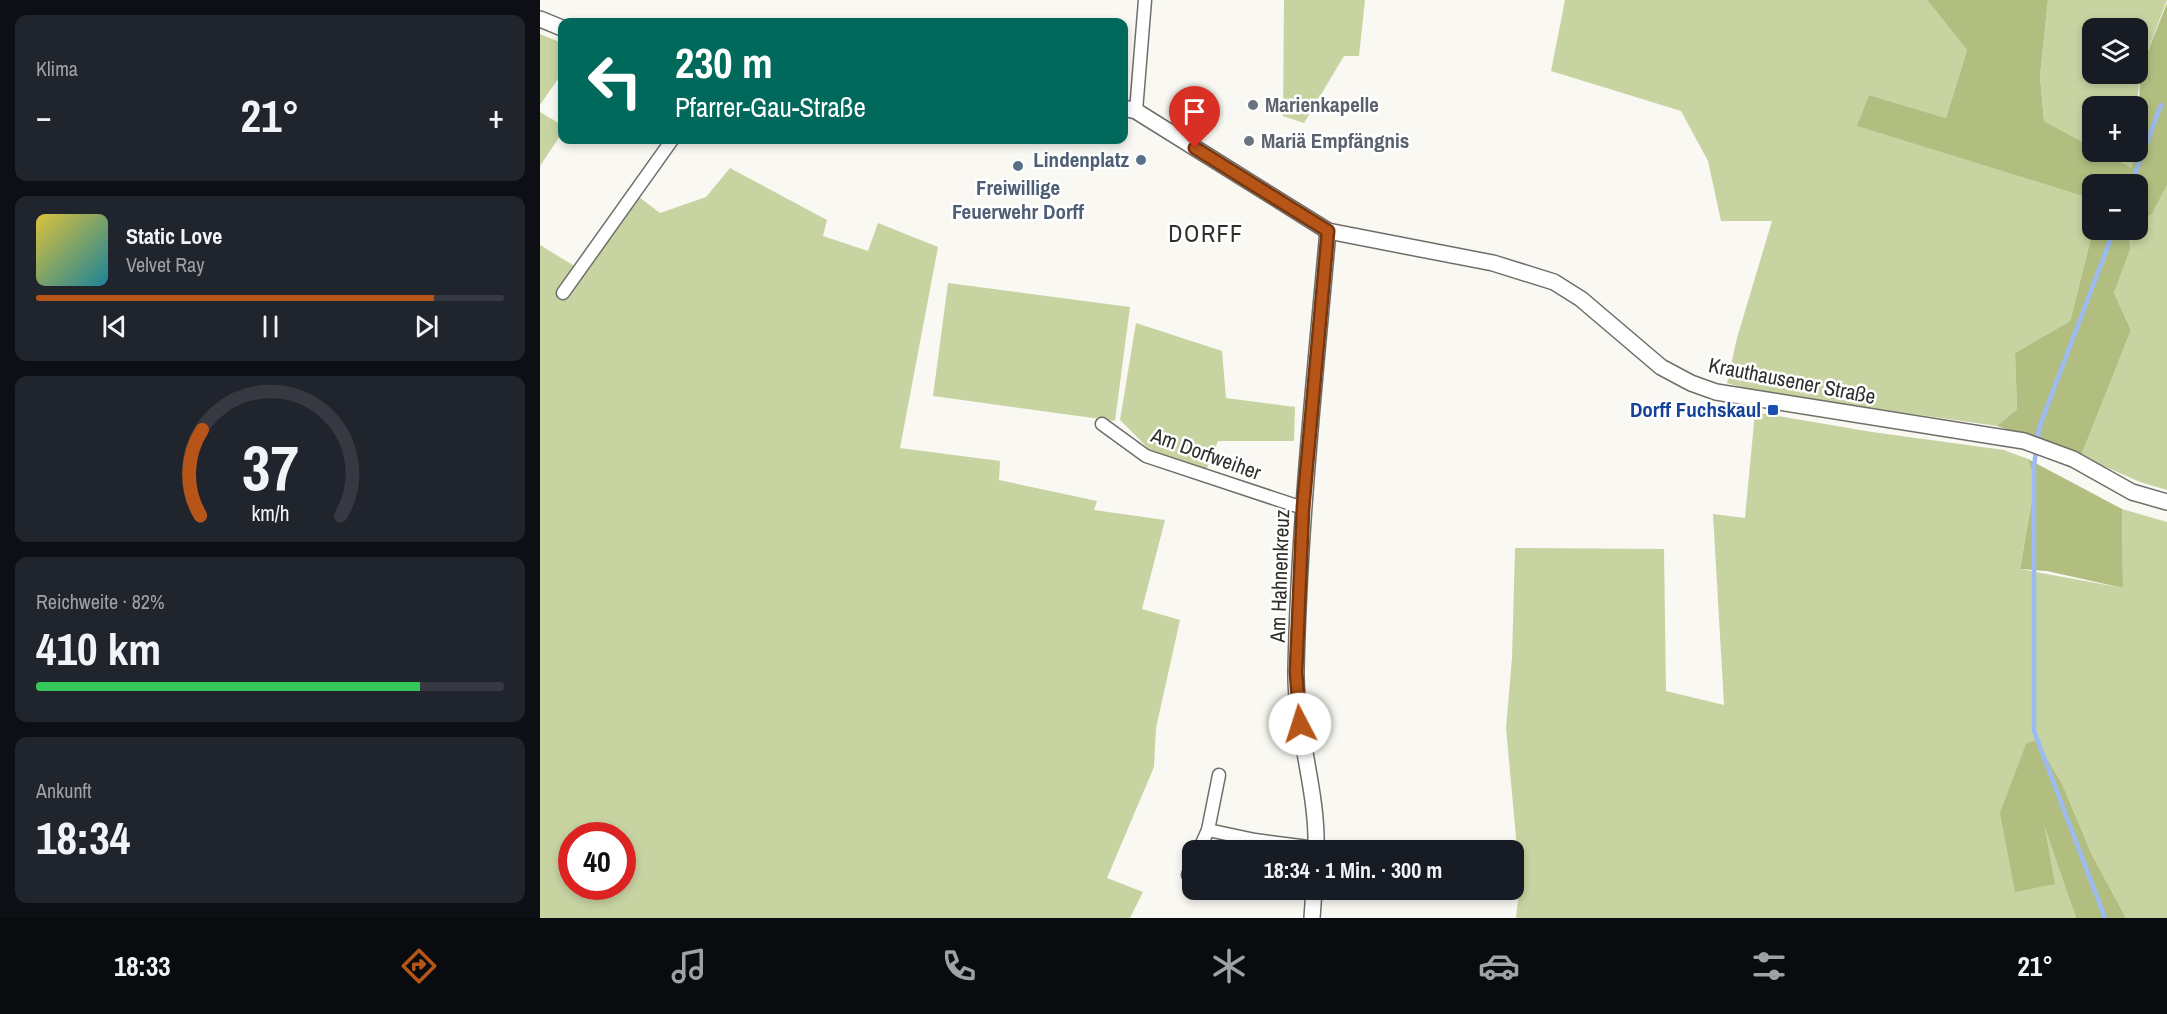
<!DOCTYPE html>
<html lang="de">
<head>
<meta charset="utf-8">
<style>
	body { margin:0; font-family:"Archivo Narrow",sans-serif; background:#20242c; color:#f1f3f6; height:100vh; display:flex; flex-direction:column; font-size:22px; white-space:nowrap }
	* { box-sizing:border-box; margin:0 }
	p { font-size:20px; color:#9ea1a6 }
	.icon { flex:none; width:33px; height:33px; fill:none; stroke:currentColor; stroke-width:2; stroke-linecap:round; stroke-linejoin:round }
	.map { position:relative; flex:1; overflow:hidden }
	.panel { display:flex; flex-direction:column; gap:15px; padding:15px; background:#0d0f14; width:540px }
	.panel>* { flex:none }
	.hud { position:absolute; left:18px; top:18px; width:570px; height:126px; border-radius:12px; box-shadow:0 3px 9px #0003; background:#00695c; color:#fff; overflow:hidden }
	.controls { position:absolute; left:1542px; top:18px; display:grid; gap:12px }
	.controls a { display:grid; place-items:center; width:66px; height:66px; border-radius:12px; background:#171b24; box-shadow:0 3px 9px #0003; font-size:30px }
	.speed { position:absolute; left:18px; top:822px; display:flex; gap:12px; font-size:30px; font-weight:700; text-align:center }
	.speed>* { display:grid; place-content:center; width:78px; height:78px; border-radius:50%; background:#171b24; box-shadow:0 3px 9px #0003; line-height:1 }
	.speed .limit { border:9px solid #d22; background:#fff; color:#111 }
	.pin { position:absolute; display:grid; place-items:center; width:51px; height:51px; color:#fff; margin:-62px -26px; border-radius:50% 50% 50% 0; rotate:-45deg; box-shadow:0 0 6px #0007 }
	.pin .icon { rotate:45deg }
	.me { position:absolute; width:66px; margin:-33px; rotate:355deg; stroke-linejoin:round; filter:drop-shadow(0 0 4px #0008) }
	.turn { display:flex; align-items:center; gap:21px; height:126px; padding:0 18px; font-size:27px }
	.turn .icon { width:78px; height:78px; stroke-width:2.5 }
	.turn b { display:block; font-size:42px; line-height:51px }
	.big { font-size:45px; font-weight:800; line-height:1.1 }
	.panel .tile { flex:1; display:flex; flex-direction:column; justify-content:center; gap:9px; min-width:0; padding:0 21px; border-radius:12px; background:#20242c }
	.panel .dial { align-items:center; gap:0 }
	.dial svg { height:156px; overflow:visible; fill:none; stroke:#363941; stroke-width:7; stroke-linecap:round; text-anchor:middle }
	.dial text { fill:#f1f3f6; stroke:none }
	.song { display:flex; align-items:center; gap:18px }
	.cover { width:72px; height:72px; border-radius:9px; background:linear-gradient(135deg,hsl(50 70% 55%),hsl(190 70% 35%)) }
	.played { height:6px; border-radius:3px; background:linear-gradient(90deg,#b65517 85%,#363941 85%) }
	.keys { display:flex; justify-content:space-around; direction:ltr }
	.heat { display:flex; justify-content:space-between; align-items:center; font-size:33px; direction:ltr }
	.charge { height:9px; border-radius:4px; background:linear-gradient(90deg,#34c759 82%,#363941 0) }
	.trip { position:absolute; left:642px; top:840px; width:342px; height:60px; border-radius:12px; background:#171b24; box-shadow:0 3px 9px #0003; font-weight:800; line-height:60px; text-align:center }
	.tab-bar { display:flex; height:96px; justify-content:space-around; align-items:center; background:#090b0e; color:#9ea1a6 }
	.tab-bar .icon { width:42px; height:42px }
	.tab-bar .active { color:#b65517 }
	.tab-bar b { font-size:27px; color:#f1f3f6 }
	main { display:flex; flex:1; min-height:0 }
	.map>svg:first-child { display:block }
	.green { fill:#c8d3a2; fill-rule:evenodd }
	.forest { fill:#b1be80 }
	.lines { fill:none; stroke-linecap:round; stroke-linejoin:round }
	.stream { stroke:#9bbbf1; stroke-width:4.5 }
	.minor-casing { stroke:#6f6e69; stroke-width:15 }
	.tertiary-casing { stroke:#6f6e69; stroke-width:18 }
	.minor { stroke:#fff; stroke-width:12 }
	.tertiary { stroke:#fff; stroke-width:15 }
	.route-casing { stroke:#76370f; stroke-width:15 }
	.route { stroke:#b65517; stroke-width:10 }
	.worship-dot { fill:#6b7280; stroke:#fff; stroke-width:2 }
	.service-dot { fill:#5c6f8a; stroke:#fff; stroke-width:2 }
	.transit-dot { fill:#1a4fb4; stroke:#fff; stroke-width:2 }
	.labels { text-anchor:middle; stroke-width:5; stroke-linejoin:round; paint-order:stroke }
	.worship-label { font-size:21px; font-weight:bold; fill:#5b616d; stroke:#fff; text-anchor:start }
	.service-label { font-size:21px; font-weight:bold; fill:#4e5e75; stroke:#fff; text-anchor:end }
	.street-label { font-size:21px; fill:#2f2f2c; stroke:#fff }
	.transit-label { font-size:21px; font-weight:bold; fill:#164399; stroke:#fff; text-anchor:end }
	.quarter-label { font-size:24px; letter-spacing:1.5px; fill:#2f2f2c; stroke:#fff }
</style>
</head>
<body>
<main>
<section class="panel">
<div class="tile"><p>Klima</p>
<div class="heat"><a>−</a><b class="big">21°</b><a>+</a></div>
</div>
<div class="tile">
<div class="song"><i class="cover"></i><div><b>Static Love</b><p>Velvet Ray</p></div></div>
<div class="played"></div>
<div class="keys"><svg class="icon" aria-label="previous" viewBox="0 0 24 24"><path d="M18 5L8 12l10 7zM5 5v14"/></svg><svg class="icon" aria-label="pause" viewBox="0 0 24 24"><path d="M8 5v14M16 5v14"/></svg><svg class="icon" aria-label="next" viewBox="0 0 24 24"><path d="M6 5l10 7-10 7zM19 5v14"/></svg></div>
</div>
<div class="tile dial"><svg viewBox="0 0 100 80">
<path d="M14 69A42 42 0 1 1 86 69"/>
<path d="M14 69A42 42 0 0 1 15 25" stroke="#b65517"/>
<text x="50" y="56" font-size="32" font-weight="700">37</text>
<text x="50" y="72" font-size="11">km/h</text>
</svg></div>
<div class="tile"><p>Reichweite · 82%</p><b class="big">410 km</b><div class="charge"></div></div>
<div class="tile"><p>Ankunft</p><b class="big">18:34</b></div>
</section>
<div class="map">
<svg width="1627" height="918" viewBox="0 0 1627 918">
	<rect width="100%" height="100%" fill="#f9f8f2"/>
	<g class="green">
		<path d="M744,0H825L819,56H804L764,123L743,116Z"/>
		<path d="M1025,0H1387L1427,50L1406,118L1329,95L1318,126L1552,199L1553,230L1530,321L1475,353L1477,409L1457,426L1217,392L1187,383L1197,338L1232,221H1181L1168,161L1141,111L1011,71Z"/>
		<path d="M1508,0H1627L1600,71L1597,106H1552V147L1504,121L1500,76ZM1552,28H1598V74H1552Z"/>
		<path d="M0,34L22,43V73L0,105Z"/>
		<path d="M0,112L22,125V133L0,166Z"/>
		<path d="M1561,152H1593L1592,168Z"/>
		<path d="M190,168L287,220L283,236L328,251L338,223L398,247L360,448L460,461L459,480L557,501L554,510L625,520L602,609L640,620L616,728L614,767L567,878L603,892L590,918H0V245L46,273L99,197L120,213L166,197ZM32,836H82V886H32Z"/>
		<path d="M1627,185V490L1600,482L1541,456L1591,330L1574,293L1589,249L1587,231L1598,230V223L1612,214Z"/>
		<path d="M408,283L590,307L575,421L393,396Z"/>
		<path d="M596,323L682,351L686,398L755,407L754,441H678L665,473L613,453L580,420Z"/>
		<path d="M1215,412L1332,432L1464,450L1488,459L1495,483L1480,569L1583,588L1582,509L1627,522V918H1586L1552,855L1523,786L1503,818L1536,918H976L980,881L966,728L972,658L975,548L1124,549L1126,691L1184,705L1173,514L1205,518Z"/>
	</g>
	<g class="forest">
		<path d="M1387,0H1508L1500,76L1504,121L1552,147V152H1561L1592,168L1593,152H1598L1600,71L1627,3V185L1612,214L1598,223V184H1552V199L1317,126L1329,95L1406,118L1427,50Z"/>
		<path d="M1553,230H1588L1590,249L1574,293L1591,330L1541,456L1457,426L1477,409L1475,353L1530,321Z"/>
		<path d="M1488,459L1582,509L1583,588L1507,571L1480,569L1495,483Z"/>
		<path d="M1496,740L1523,786L1552,855L1586,918H1536L1504,824L1515,884L1475,892L1460,813L1486,744Z"/>
	</g>
	<g class="lines">
		<g class="stream">
			<path d="M1591,184L1621,105"/>
			<path d="M1565,918L1494,731V466L1499,428L1574,230"/>
		</g>
		<defs>
			<g id="minor">
				<path d="M596,111L605,0"/>
				<path d="M23,293L132,140"/>
				<path d="M562,424L606,456L763,508"/>
				<path d="M668,830L715,840L776,848"/>
				<path d="M659,850L668,830L679,775"/>
				<path d="M648,875L652,864"/>
			</g>
			<g id="tertiary">
				<path d="M0,19L22,28"/>
				<path d="M584,108L596,111L788,231L953,263L1014,282L1041,299L1121,367L1151,383L1176,392L1484,441L1533,459L1592,492L1627,502"/>
				<path d="M776,850C778,790 755,731 756,670C759,524 775,377 788,231"/>
				<path d="M772,918L774,890"/>
			</g>
		</defs>
		<use href="#minor" class="minor-casing"/>
		<use href="#tertiary" class="tertiary-casing"/>
		<use href="#minor" class="minor"/>
		<use href="#tertiary" class="tertiary"/>
	</g>
	<g class="lines">
		<defs>
			<path id="route" d="M655,148L788,231L763,508L756,672L760,724"/>
		</defs>
		<use href="#route" class="route-casing"/>
		<use href="#route" class="route"/>
	</g>
	<g class="worship-dot">
		<circle cx="713" cy="105" r="6"/>
		<circle cx="709" cy="141" r="6"/>
	</g>
	<g class="service-dot">
		<circle cx="601" cy="160" r="6"/>
		<circle cx="478" cy="166" r="6"/>
	</g>
	<rect class="transit-dot" x="1227" y="404" width="12" height="12" rx="3"/>
	<g class="labels">
		<g class="worship-label">
			<text x="725" y="112">Marienkapelle</text>
			<text x="721" y="148">Mariä Empfängnis</text>
		</g>
		<g class="service-label">
			<text x="589" y="167">Lindenplatz</text>
			<text x="478" y="195" text-anchor="middle">Freiwillige<tspan x="478" dy="24">Feuerwehr Dorff</tspan></text>
		</g>
		<g class="street-label">
			<text transform="translate(1252 381) rotate(11)" y="7">Krauthausener Straße</text>
			<text transform="translate(666 454) rotate(20)" y="7">Am Dorfweiher</text>
			<text transform="translate(740 576) rotate(-88)" y="7">Am Hahnenkreuz</text>
		</g>
		<g class="transit-label">
			<text x="1221" y="417">Dorff Fuchskaul</text>
		</g>
		<g class="quarter-label">
			<text x="666" y="242">DORFF</text>
		</g>
	</g>
</svg>
<div class="controls">
<a><svg class="icon" aria-label="layers" viewBox="0 0 24 24"><path d="M12 4l9 5-9 5-9-5zM3 14l9 5 9-5"/></svg></a>
<a>+</a>
<a>−</a>
</div>
<div class="speed"><div class="limit">40</div></div>
<div class="pin" style="left:655px;top:148px;background:#d93025"><svg class="icon" aria-label="arrive" viewBox="0 0 24 24"><path d="M6 21V4h12l-3 4 3 4H6"/></svg></div>
<svg class="me" style="left:760px;top:724px" viewBox="-20 -20 40 40"><circle r="19" fill="#fff"/><path d="M0-13L10 11 0 6-10 11z" fill="#b65517"/></svg>
<div class="trip">18:34 · 1 Min. · 300 m</div>
<div class="hud">
<div class="turn"><svg class="icon" aria-label="left" viewBox="0 0 24 24"><path d="M17 20v-9H6M10 6l-5 5 5 5"/></svg><div><b>230 m</b>Pfarrer-Gau-Straße</div></div>
</div>
</div>
</main>
<nav class="tab-bar">
<b>18:33</b>
<svg class="icon active" aria-label="directions" viewBox="0 0 24 24"><path d="M12 3l9 9-9 9-9-9zM9 14v-3h6M13 9l2 2-2 2"/></svg>
<svg class="icon" aria-label="music" viewBox="0 0 24 24"><path d="M9 18V5l10-2v13"/><circle cx="6" cy="18" r="3"/><circle cx="16" cy="16" r="3"/></svg>
<svg class="icon" aria-label="phone" viewBox="0 0 24 24"><path d="M5 4h4l2 5-3 2q2 4 5 5l2-3 5 2v4C11 20 4 13 5 4z"/></svg>
<svg class="icon" aria-label="climate" viewBox="0 0 24 24"><path d="M12 3v18M4 7l16 10M4 17L20 7"/></svg>
<svg class="icon" aria-label="car" viewBox="0 0 24 24"><path d="M5 17H2v-5l4-1 3-4h7l3 4 3 1v5h-3M9 17h6M6 11h13"/><circle cx="7" cy="17" r="2"/><circle cx="17" cy="17" r="2"/></svg>
<svg class="icon" aria-label="filters" viewBox="0 0 24 24"><path d="M4 7h16M4 17h16"/><circle cx="9" cy="7" r="2"/><circle cx="15" cy="17" r="2"/></svg>
<b>21°</b>
</nav>
</body>
</html>
